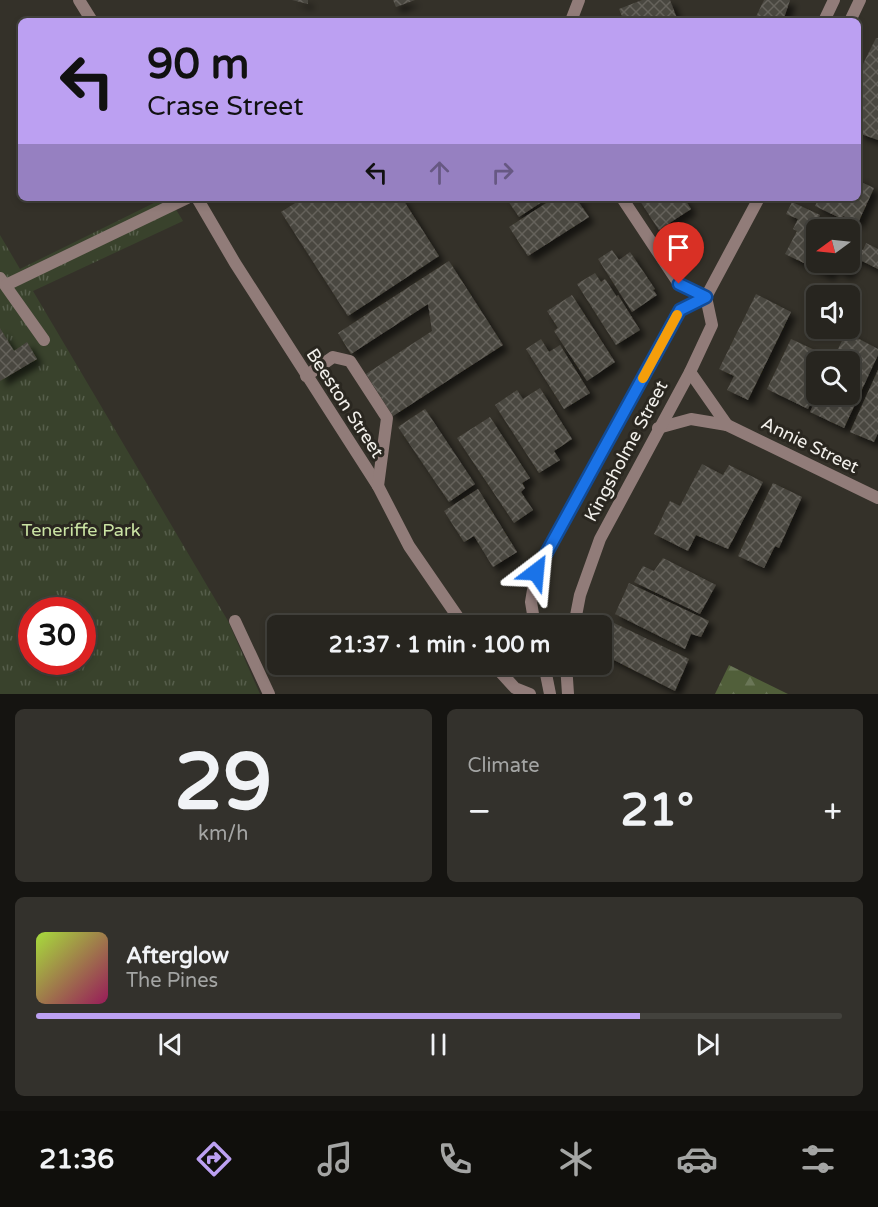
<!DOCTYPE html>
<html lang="en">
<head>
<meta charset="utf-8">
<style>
	body { margin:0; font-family:"Varela Round",sans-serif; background:#33312c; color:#f1f3f6; height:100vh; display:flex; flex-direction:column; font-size:22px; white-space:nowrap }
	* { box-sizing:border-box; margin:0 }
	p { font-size:20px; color:#a4a5a4 }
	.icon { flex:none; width:33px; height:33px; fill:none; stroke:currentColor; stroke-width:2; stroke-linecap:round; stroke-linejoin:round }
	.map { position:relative; height:694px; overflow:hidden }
	.panel { display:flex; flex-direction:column; gap:15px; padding:15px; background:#151411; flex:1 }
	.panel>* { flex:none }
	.hud { position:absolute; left:18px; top:18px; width:843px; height:183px; border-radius:9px; box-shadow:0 3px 9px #0003,0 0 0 2px #43423d; background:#bca0f2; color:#111; overflow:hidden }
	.needle { width:39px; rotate:255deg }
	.buttons { position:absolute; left:806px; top:219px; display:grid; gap:12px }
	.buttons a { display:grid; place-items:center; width:54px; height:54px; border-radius:9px; background:#27251f; box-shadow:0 3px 9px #0003,0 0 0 2px #43423d; font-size:30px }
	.speed { position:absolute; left:18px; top:597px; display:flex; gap:12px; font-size:30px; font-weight:700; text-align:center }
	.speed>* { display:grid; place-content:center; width:78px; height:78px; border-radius:50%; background:#27251f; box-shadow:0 3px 9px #0003,0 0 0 2px #43423d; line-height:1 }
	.speed .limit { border:9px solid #d22; background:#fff; color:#111 }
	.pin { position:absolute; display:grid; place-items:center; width:51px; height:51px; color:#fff; margin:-62px -26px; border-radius:50% 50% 50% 0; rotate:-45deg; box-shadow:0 0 6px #0007 }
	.pin .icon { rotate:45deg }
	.me { position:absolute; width:66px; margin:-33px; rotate:29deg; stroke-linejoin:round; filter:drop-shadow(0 0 4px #0008) }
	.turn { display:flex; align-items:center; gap:21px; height:126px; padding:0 30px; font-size:27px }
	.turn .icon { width:78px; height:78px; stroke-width:2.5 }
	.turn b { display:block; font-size:42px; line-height:51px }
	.lanes { display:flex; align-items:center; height:57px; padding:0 30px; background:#0003; justify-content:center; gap:30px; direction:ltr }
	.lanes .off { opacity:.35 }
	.big { font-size:45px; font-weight:700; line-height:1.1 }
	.panel .card { flex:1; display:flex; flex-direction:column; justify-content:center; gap:9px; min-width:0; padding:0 21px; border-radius:9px; background:#33312c }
	.panel .dial { align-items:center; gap:0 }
	.dial b { font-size:78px; line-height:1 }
	.song { display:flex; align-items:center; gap:18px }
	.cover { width:72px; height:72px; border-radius:9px; background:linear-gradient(135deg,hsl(80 70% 55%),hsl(330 70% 35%)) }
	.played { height:6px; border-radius:3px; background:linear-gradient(90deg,#bca0f2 75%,#43423d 75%) }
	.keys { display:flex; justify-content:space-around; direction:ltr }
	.heat { display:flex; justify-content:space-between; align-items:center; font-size:33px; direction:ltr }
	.panel .tiles { flex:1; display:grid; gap:15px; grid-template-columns:1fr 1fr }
	.card:last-child { grid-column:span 2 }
	.trip { position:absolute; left:267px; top:615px; width:345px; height:60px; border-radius:9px; background:#27251f; box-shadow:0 3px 9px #0003,0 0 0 2px #43423d; font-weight:700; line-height:60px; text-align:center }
	.menu { display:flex; height:96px; justify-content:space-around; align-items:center; background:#100f0c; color:#a4a5a4 }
	.menu .icon { width:42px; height:42px }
	.menu .active { color:#bca0f2 }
	.menu b { font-size:27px; color:#f1f3f6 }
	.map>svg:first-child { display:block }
	.forest { fill:url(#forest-firs) }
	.park { fill:url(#park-tufts); fill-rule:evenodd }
	.building { fill:url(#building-cross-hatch); filter:url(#shadow) }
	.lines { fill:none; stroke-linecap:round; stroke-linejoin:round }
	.service { stroke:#917c79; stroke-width:12 }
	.minor { stroke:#917c79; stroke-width:12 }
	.route-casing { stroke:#114b97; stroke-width:15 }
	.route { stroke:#1a73e8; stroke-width:10 }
	.slow { stroke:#f59e0b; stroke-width:10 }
	.labels { text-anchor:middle; stroke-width:6; stroke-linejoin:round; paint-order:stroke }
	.street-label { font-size:18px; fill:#f2f0eb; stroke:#2a2720 }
	.park-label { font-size:18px; fill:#cbe4a4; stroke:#2a2720 }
</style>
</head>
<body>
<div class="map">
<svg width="878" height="694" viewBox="0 0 878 694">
	<defs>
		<pattern id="forest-firs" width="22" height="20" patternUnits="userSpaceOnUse" patternTransform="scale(1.5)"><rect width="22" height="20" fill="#515f3a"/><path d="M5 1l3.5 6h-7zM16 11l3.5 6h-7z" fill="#6a7657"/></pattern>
		<pattern id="park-tufts" width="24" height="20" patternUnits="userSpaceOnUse" patternTransform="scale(1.5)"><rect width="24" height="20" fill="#39422c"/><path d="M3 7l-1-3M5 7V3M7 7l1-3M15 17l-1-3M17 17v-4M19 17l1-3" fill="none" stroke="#565e4b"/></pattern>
		<pattern id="building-cross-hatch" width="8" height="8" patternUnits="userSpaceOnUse" patternTransform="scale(1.5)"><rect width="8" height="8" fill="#4a473f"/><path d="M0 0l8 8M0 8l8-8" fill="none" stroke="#65625b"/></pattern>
		<filter id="shadow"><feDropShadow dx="5.5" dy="5.5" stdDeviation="3" flood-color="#0009"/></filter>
	</defs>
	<rect width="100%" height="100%" fill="#343129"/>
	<path class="forest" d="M729,665L788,694H715Z"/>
	<path class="park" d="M164,198H169L183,221L33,291L228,621L260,694H0V235L20,269ZM32,610H82V662H32Z"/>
	<g class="building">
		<path d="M292,0H308V4Z"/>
		<path d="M393,0H415L396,7Z"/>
		<path d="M642,0H670L678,21H624L619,9Z"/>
		<path d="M764,0H790L783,21H754Z"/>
		<path d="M876,38H878V140L858,133L861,110L858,109V74Z"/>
		<path d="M858,177L863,179L861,182L874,188L858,223L843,216L842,219L815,206L819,198H858Z"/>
		<path d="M303,198H402L439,256L348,316L281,212Z"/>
		<path d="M506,198H548L519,217Z"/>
		<path d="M554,198H583L578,201L589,217L528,256L509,227Z"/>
		<path d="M638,198H684L691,209L659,230Z"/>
		<path d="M792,202L820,215L815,226L821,230H816V262H849V243L863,250L866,243L878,249V269L856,258L848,274L833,267L829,275L785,254L797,231L793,229L798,219L786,214Z"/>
		<path d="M612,250L619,260L630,252L655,289L653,290L657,295L632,312L598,259Z"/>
		<path d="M449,261L503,345L393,416L366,374L432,331L428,304L351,354L338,333Z"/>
		<path d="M595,273L601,282L605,279L617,297L618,295L640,330L616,345L577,284Z"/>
		<path d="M756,294L791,312L748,400L727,390L734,376L719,369Z"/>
		<path d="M572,295L615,362L587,381L554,331L558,328L547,311Z"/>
		<path d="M0,328L14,351L27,342L37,359L0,381Z"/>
		<path d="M846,332L878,349V355L844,428L810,412L818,394H849V362H832Z"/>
		<path d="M541,339L549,352L560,345L590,393L564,409L526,349Z"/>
		<path d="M791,339L832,358L830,362H816V392L808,409L767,389Z"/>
		<path d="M878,370V433L874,442L850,432Z"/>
		<path d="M540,388L572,439L554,451L560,460L539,473L495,405L517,390L523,399Z"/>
		<path d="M425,409L475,484L449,502L398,427Z"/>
		<path d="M490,417L530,478L522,483L525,488L521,492L533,510L514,523L457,438Z"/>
		<path d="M702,464L723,475L729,465L763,482L728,549L696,535L688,551L654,534L670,501L680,506Z"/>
		<path d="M773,483L802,497L779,548L775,546L764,568L738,556Z"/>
		<path d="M478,489L517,552L493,567L474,536L464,542L444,511Z"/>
		<path d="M663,558L716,585L700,614L634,582L643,566L654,571Z"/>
		<path d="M629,583L709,621L701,637L691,634L685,649L615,614Z"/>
		<path d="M614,623L689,659L675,691L602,654Z"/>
	</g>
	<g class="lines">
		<g class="service">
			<path d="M0,278L44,340"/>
			<path d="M6,285L187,198"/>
		</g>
		<g class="minor">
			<path d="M79,0L92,21"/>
			<path d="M571,21L579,0"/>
			<path d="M824,21L834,0"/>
			<path d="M850,21L860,0"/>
			<path d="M197,198L235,263L378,486L409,546L464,626"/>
			<path d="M622,198L679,284L706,297"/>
			<path d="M690,372L727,425"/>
			<path d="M306,376L333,357L350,361L387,418L378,486"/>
			<path d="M658,428L691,419L727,425L878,498"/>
			<path d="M235,621L269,694"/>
			<path d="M535,626L531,602L536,572L680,310L706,297L759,198"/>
			<path d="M574,626L580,595L600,539L690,372L712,325L706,297"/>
			<path d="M493,664L515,688L530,694"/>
			<path d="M544,664L550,694"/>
			<path d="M566,664L568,694"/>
		</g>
	</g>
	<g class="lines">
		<defs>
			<path id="route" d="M536,572L680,310L706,297L679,284"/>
		</defs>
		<use href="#route" class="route-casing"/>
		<use href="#route" class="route"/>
		<path class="slow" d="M643,378L677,315"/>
	</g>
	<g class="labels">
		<g class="street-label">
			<text transform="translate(345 403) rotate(57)" y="6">Beeston Street</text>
			<text transform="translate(810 445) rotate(26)" y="6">Annie Street</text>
			<text transform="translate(626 451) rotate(-62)" y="6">Kingsholme Street</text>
		</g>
		<g class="park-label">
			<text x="81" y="536">Teneriffe Park</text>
		</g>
	</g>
</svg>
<div class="buttons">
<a><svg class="needle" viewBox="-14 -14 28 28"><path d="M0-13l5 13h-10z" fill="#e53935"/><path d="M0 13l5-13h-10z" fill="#a4a5a4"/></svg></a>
<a><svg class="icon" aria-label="sound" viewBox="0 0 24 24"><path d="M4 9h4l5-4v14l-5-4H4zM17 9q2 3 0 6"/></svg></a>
<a><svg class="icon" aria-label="search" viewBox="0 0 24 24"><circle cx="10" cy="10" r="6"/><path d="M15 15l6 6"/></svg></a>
</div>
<div class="speed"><div class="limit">30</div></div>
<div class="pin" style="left:679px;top:284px;background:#d93025"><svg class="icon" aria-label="arrive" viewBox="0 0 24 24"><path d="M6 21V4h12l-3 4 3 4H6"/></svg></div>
<svg class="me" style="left:536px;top:572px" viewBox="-20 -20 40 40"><path d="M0-17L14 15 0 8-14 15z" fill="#1a73e8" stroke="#fff" stroke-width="4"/></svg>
<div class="trip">21:37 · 1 min · 100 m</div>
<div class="hud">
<div class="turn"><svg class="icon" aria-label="left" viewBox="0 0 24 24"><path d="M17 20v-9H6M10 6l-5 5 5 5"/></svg><div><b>90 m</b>Crase Street</div></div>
<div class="lanes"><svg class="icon" aria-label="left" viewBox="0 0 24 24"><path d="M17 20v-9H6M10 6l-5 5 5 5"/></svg><svg class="icon off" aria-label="ahead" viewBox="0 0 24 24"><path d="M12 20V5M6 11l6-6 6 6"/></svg><svg class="icon off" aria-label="right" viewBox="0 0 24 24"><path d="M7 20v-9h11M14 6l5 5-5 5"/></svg></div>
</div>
</div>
<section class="panel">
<div class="tiles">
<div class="card dial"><b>29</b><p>km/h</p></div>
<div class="card"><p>Climate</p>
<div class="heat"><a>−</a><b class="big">21°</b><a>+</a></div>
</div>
<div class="card">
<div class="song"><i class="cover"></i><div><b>Afterglow</b><p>The Pines</p></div></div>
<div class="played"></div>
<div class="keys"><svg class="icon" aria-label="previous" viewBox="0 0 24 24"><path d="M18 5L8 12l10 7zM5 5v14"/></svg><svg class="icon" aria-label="pause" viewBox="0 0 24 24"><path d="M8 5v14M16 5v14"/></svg><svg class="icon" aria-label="next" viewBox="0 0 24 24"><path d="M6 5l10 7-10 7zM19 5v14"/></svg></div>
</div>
</div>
</section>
<nav class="menu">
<b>21:36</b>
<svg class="icon active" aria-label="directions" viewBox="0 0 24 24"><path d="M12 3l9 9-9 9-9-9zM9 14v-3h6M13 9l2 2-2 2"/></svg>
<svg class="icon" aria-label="music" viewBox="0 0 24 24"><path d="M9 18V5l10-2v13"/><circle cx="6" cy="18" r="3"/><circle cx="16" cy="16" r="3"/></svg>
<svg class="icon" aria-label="phone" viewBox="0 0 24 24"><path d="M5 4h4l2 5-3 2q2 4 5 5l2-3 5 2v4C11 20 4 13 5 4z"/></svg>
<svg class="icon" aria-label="climate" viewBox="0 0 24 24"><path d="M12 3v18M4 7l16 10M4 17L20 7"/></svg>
<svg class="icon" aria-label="car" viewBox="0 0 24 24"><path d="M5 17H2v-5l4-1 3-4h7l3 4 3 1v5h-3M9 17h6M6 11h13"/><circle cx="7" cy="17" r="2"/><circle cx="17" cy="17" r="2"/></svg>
<svg class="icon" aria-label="filters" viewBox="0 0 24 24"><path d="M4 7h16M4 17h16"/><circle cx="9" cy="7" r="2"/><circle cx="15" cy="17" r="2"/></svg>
</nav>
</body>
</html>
